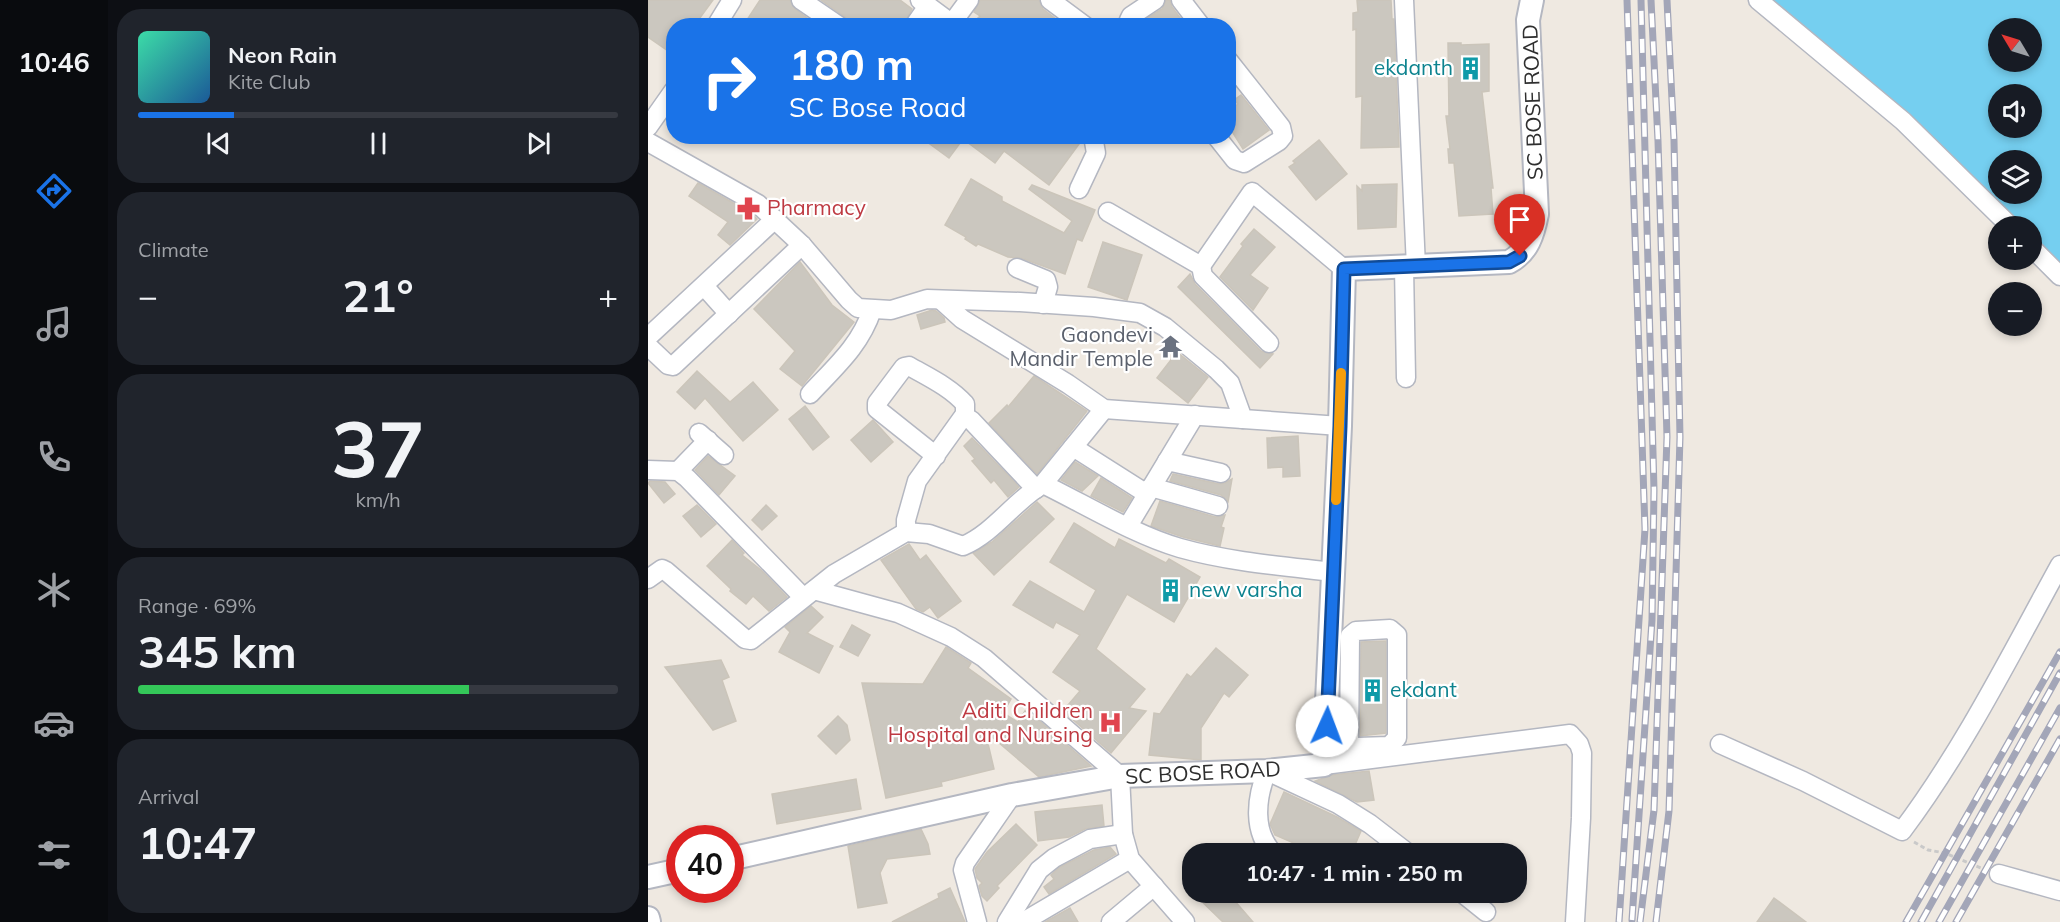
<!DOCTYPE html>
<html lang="en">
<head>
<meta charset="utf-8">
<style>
	body { margin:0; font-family:Mulish,sans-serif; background:#20242c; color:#f1f3f6; height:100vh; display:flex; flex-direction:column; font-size:22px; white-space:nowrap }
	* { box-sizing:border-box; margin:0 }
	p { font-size:20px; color:#9ea1a6 }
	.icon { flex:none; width:33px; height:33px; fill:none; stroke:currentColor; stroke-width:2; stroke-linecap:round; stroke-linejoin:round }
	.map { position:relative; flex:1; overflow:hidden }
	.sheet { display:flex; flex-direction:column; gap:9px; padding:9px; background:#0d0f14; width:540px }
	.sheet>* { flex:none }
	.hud { position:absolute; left:18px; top:18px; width:570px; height:126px; border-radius:24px; box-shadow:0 3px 9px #0003; background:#1a73e8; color:#fff; overflow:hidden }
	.needle { width:39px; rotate:308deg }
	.fabs { position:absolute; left:1340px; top:18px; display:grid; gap:12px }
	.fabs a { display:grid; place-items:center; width:54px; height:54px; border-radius:50%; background:#171b24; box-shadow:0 3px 9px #0003; font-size:30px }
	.speed { position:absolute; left:18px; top:825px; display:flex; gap:12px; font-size:30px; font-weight:700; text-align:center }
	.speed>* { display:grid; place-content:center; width:78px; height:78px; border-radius:50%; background:#171b24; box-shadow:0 3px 9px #0003; line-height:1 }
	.speed .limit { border:9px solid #d22; background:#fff; color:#111 }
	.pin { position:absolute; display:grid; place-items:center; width:51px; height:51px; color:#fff; margin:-62px -26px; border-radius:50% 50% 50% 0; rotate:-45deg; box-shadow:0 0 6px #0007 }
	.pin .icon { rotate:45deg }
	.me { position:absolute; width:66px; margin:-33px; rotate:2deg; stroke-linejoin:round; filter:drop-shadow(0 0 4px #0008) }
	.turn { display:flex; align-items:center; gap:21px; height:126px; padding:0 24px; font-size:27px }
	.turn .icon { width:78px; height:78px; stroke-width:2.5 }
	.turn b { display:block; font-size:42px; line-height:51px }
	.big { font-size:45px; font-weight:700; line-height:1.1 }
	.sheet .card { flex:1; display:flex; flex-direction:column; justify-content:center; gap:9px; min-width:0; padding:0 21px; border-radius:24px; background:#20242c }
	.sheet .dial { align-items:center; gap:0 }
	.dial b { font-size:78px; line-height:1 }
	.song { display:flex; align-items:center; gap:18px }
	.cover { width:72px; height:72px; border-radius:9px; background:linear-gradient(135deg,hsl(160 70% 55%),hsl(210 70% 35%)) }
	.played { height:6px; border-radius:3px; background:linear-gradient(90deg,#1a73e8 20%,#363941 20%) }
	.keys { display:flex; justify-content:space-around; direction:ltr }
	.heat { display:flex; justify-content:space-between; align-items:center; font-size:33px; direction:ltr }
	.charge { height:9px; border-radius:4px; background:linear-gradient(90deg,#34c759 69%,#363941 0) }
	.trip { position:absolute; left:534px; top:843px; width:345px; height:60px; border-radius:24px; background:#171b24; box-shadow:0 3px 9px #0003; font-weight:700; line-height:60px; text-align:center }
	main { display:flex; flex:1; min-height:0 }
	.tab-bar { display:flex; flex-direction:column; width:108px; justify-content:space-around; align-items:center; background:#090b0e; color:#9ea1a6 }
	.tab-bar .icon { width:42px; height:42px }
	.tab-bar .selected { color:#1a73e8 }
	.tab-bar b { font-size:27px; color:#f1f3f6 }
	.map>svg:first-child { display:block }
	.water { fill:#75cff0; fill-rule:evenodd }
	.building { fill:#cbc7bf; stroke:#cbc5ba; stroke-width:1.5 }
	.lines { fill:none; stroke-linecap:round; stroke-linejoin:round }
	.minor-casing { stroke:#b4b7c1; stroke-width:21 }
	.tertiary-casing { stroke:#b4b7c1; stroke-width:26 }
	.path { stroke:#c9c9c9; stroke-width:3; stroke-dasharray:4.5 3; stroke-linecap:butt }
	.minor { stroke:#fff; stroke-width:18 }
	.tertiary { stroke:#fff; stroke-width:22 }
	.rail-casing { stroke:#a3a6b8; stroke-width:7 }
	.rail { stroke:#fff; stroke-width:4.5; stroke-dasharray:14; stroke-linecap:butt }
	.route-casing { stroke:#114b97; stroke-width:15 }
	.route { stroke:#1a73e8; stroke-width:10 }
	.slow { stroke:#f59e0b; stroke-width:10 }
	.labels { text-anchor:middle; stroke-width:4.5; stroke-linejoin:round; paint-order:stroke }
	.culture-label { font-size:21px; fill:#0d838f; stroke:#fff; text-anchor:start }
	.street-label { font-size:21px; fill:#2e2e2e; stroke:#fff }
	.health-label { font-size:21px; fill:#be3a42; stroke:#fff; text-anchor:start }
	.worship-label { font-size:21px; fill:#5b616d; stroke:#fff; text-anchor:end }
</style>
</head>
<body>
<main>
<nav class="tab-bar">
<b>10:46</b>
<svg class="icon selected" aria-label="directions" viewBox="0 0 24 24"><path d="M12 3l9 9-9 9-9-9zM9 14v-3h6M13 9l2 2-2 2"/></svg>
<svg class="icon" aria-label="music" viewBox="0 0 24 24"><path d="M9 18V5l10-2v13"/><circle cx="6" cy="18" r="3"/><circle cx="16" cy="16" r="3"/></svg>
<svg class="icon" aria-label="phone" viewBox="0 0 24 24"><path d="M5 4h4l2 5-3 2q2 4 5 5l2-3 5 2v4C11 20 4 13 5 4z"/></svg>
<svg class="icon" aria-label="climate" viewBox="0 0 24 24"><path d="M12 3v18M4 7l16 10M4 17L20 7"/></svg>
<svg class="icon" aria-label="car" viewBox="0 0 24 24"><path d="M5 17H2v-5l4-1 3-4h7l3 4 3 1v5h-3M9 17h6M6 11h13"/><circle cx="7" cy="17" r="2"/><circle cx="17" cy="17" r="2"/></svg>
<svg class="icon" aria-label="filters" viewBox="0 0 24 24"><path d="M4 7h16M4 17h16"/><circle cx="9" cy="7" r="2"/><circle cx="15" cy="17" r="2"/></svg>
</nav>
<section class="sheet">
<div class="card">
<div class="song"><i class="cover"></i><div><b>Neon Rain</b><p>Kite Club</p></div></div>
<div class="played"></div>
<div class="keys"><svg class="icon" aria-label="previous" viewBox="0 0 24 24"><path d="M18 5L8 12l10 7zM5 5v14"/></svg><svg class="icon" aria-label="pause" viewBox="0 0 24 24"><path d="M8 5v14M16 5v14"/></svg><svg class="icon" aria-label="next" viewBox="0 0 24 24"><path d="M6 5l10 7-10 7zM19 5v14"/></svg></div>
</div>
<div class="card"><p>Climate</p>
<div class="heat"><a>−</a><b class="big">21°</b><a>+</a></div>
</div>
<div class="card dial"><b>37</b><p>km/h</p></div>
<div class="card"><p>Range · 69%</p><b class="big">345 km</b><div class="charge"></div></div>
<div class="card"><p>Arrival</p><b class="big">10:47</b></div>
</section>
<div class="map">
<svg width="1412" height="922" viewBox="0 0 1412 922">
	<rect width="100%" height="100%" fill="#efe9e1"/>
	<path class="water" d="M1118,0H1412V265L1383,238V226H1370ZM1350,28H1383V62H1350ZM1350,94H1383V128H1350ZM1350,160H1383V194H1350Z"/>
	<g class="building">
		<path d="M0,0H65L46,26H26V55L0,37Z"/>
		<path d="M112,0H142L147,9L170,26H95Z"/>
		<path d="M173,0H252L264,9L255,26H202L197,17Z"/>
		<path d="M332,0H391L395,9L417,26H337L329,19L332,16L326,12Z"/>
		<path d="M518,0H522L524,7L538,26H502L498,19L514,9Z"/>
		<path d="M709,0H743L744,19H746L751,147L713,148L714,96L708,97V29L705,30V13L710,12Z"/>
		<path d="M800,43H813V45L841,44V91L834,92L845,188H843L845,214L811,216L806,163H801L800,149H802L798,116H801Z"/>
		<path d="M593,95L621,130L595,149L580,125V111L590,104L586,100Z"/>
		<path d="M271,136H434V140L401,185L356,151L347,163L315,139L301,158Z"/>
		<path d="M671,140L699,174L668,200L641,167L647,163L645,161Z"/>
		<path d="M323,179L354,197V201L416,233L424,221L381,189L384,185L447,210L434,241L429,239L417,274L373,258L360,257L330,244L328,246L317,239L318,237L297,225Z"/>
		<path d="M50,183L103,213L109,219L82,245L70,235L80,222L41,196Z"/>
		<path d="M749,184L748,227L710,229L709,186L714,191V185Z"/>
		<path d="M606,229L627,247L602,275L620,288L605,310L572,277L595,246L593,244Z"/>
		<path d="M455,242L494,255L479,300L440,287Z"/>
		<path d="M152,262L184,305L206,322L154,386L132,369L147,351L106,309Z"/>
		<path d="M542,274L547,284L613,351L625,354L612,368L530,287Z"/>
		<path d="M284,310L288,311L296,318L297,322L273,329L269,315Z"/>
		<path d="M529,352L560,377L540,403L509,378Z"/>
		<path d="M49,371L82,402L105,382L130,410L95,441L57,398L47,409L29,392Z"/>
		<path d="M386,376L439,411L389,474L341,423L359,405L360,407Z"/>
		<path d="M157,406L181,437L165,450L141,419Z"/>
		<path d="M225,420L245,442L223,462L203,440Z"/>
		<path d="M650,436L652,476L635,477V467L620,468L619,438Z"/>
		<path d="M324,438L371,487L360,497L346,480L343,483L324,461L327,459L316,446Z"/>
		<path d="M60,456L87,476L71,495L47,470Z"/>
		<path d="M427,462L450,476L434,491L413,480Z"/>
		<path d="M525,474L571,484L577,483L584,479L580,502L573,495L522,481Z"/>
		<path d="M453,478L484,498L475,512L443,496Z"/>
		<path d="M2,481L17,482L27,494L16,503L0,483Z"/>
		<path d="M512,501L567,517L577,515L573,527L576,528L572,546L535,537L503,526Z"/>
		<path d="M389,502L406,519L346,575L325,553L344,542Z"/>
		<path d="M49,505L68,524L53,537L35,516Z"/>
		<path d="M118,505L129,516L114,530L104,520Z"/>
		<path d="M426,523L467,548L471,539L518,563L521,559L552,577L526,622L479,594L448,649L497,689L481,708L498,711L463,753L415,711L432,691L405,672L432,635L408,622L405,628L365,605L382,581L436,612L448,590L402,562Z"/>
		<path d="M84,540L96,553L94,555L113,570L139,597L121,611L105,596L98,604L82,591L83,589L59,566Z"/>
		<path d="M261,544L272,560L278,555L313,601L290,618L282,607L275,612L268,609L233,560Z"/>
		<path d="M163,606L175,617L159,633L185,646L171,673L131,652L142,632L137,627Z"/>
		<path d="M204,625L222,635L210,656L192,647Z"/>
		<path d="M738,641V733L712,736L713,642Z"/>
		<path d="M298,647L323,663L320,668L363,699L355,713L370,722L377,711L384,718L386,716L443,766L391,777L337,731L346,769L293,782L294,786L238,798L214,683L275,684Z"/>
		<path d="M568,648L600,675L581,697L576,693L553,728V760L501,755L506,713L512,714L539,674L543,677Z"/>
		<path d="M73,660L81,677L74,680L88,721L65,730L17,667Z"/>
		<path d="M190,716L199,725L202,740L188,754L170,736Z"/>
		<path d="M721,771L726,800L709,802L667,781L684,775Z"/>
		<path d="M208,779L213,809L129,824L124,794Z"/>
		<path d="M636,792L689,817L713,831L703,854H671L627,835L622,824Z"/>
		<path d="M454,805L456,826L437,829L421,837L390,841L387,812Z"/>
		<path d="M368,824L389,845L349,886L351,888L339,901L334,896L331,886L334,883L329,878L327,869L339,852Z"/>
		<path d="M273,829L280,844L282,854L239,859L232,873L239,903L210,908L200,846Z"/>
		<path d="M462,847L468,854L401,894L396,887L406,879L403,875L412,867L446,850Z"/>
		<path d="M302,888L317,922H244L291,898L290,894Z"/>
		<path d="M544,892H579L605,922H575Z"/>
		<path d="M1126,898L1158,922H1109Z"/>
		<path d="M422,908L430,922H397Z"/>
	</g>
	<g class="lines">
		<defs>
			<g id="minor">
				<path d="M153,0L191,26"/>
				<path d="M272,0L307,26"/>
				<path d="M402,0L437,26"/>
				<path d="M533,0L553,26"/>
				<path d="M756,0L768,267"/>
				<path d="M1110,0L1255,121L1362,226"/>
				<path d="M304,23L321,0"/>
				<path d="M68,26L84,0"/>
				<path d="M266,26L280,6"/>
				<path d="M484,26L481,20L483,16L507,0"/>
				<path d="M0,127L26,90"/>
				<path d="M568,136L587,160L596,163L631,141L635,136L633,127L580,60"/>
				<path d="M0,142L110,204L154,245L201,300L210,308L243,310L279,299L372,302L446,307L492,313L517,327L568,369L582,383L595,419L692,426"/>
				<path d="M431,189L448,153L445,136"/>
				<path d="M460,212L553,266L555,276L621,343"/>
				<path d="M1383,247L1412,276"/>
				<path d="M553,266L604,192L696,269"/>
				<path d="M756,267L758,378"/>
				<path d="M369,268L398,280L400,287L395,304"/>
				<path d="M56,286L81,314"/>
				<path d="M293,300L314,319L420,384L456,409L595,419"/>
				<path d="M0,337L127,219"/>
				<path d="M0,346L20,365L25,366L154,245"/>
				<path d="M162,394C187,367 212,346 224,310"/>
				<path d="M323,420L388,489"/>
				<path d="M51,433L76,455"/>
				<path d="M425,447L499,494"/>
				<path d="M519,461L573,473"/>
				<path d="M0,470L30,471L39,478L155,597"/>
				<path d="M30,471L60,440"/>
				<path d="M395,484C438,505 487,535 532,548C582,562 634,566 685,572"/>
				<path d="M503,487L570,506"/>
				<path d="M480,526L547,415"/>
				<path d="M258,532V520L269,481L317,414V404C302,387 280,377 261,366L256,367L229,403V409L288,456"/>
				<path d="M0,579L14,569L18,571L97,639L103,640L186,574L258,532L281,534L315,546C346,533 366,501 395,484L456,409"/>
				<path d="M166,590L250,613L303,637L336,658L472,776L475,834L482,859L537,922"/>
				<path d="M1072,744L1155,781L1254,831C1315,750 1363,654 1412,565"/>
				<path d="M678,748L741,746L749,738V635L742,629L708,631L702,636L701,747"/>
				<path d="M676,765L922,734L931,744L934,753L933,818L927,922"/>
				<path d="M626,854C604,832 608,798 619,771L690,804L722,824L761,854"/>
				<path d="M1351,874L1412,891"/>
				<path d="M813,892L838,912"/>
				<path d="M329,922L315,870L317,863L364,795"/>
				<path d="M359,922L391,870L406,858L442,839L475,834"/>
				<path d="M375,922L482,859"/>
				<path d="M463,922L506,886"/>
			</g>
			<g id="tertiary">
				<path d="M82,859L364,795L472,776L619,771L676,765L692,426L696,269L861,262C880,252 885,234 889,214L880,20L884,0"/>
				<path d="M0,877L32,870"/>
				<path d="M0,918L1,922"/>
			</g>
		</defs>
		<use href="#minor" class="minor-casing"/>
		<use href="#tertiary" class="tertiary-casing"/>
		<path class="path" d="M1266,842L1280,850L1297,853L1335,869"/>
		<use href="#minor" class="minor"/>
		<use href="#tertiary" class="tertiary"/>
		<defs>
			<g id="rail">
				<path d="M984,920L1004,620L1006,490L993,0"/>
				<path d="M971,922L997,529L979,0"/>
				<path d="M992,922L1006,810L1019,437L1010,141L1003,0"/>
				<path d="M1008,922L1021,811L1032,437L1026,140L1019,0"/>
				<path d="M1258,922L1412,652"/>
				<path d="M1273,922L1412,673"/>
				<path d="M1291,922L1412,708"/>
				<path d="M1308,922L1412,739"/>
			</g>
		</defs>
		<use href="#rail" class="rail-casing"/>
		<use href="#rail" class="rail"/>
	</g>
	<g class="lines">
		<defs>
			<path id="route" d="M679,726L692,426L696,269L861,262L872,256"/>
		</defs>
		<use href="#route" class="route-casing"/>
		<use href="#route" class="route"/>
		<path class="slow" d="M688,500L693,373"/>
	</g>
	<defs>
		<symbol id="building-bare" viewBox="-9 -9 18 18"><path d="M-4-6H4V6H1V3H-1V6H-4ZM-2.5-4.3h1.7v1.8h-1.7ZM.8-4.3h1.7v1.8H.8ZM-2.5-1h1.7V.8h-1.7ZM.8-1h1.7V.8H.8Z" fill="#0f9aa8" stroke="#fff" stroke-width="2.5" paint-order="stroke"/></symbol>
		<symbol id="pharmacy-bare" viewBox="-9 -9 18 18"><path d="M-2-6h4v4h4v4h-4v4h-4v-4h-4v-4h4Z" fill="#e0444e" stroke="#fff" stroke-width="2.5" paint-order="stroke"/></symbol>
		<symbol id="temple-bare" viewBox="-9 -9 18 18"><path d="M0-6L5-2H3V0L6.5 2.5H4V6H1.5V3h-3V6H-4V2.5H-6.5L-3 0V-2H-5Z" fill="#6b7280" stroke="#fff" stroke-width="2.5" paint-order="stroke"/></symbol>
		<symbol id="hospital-bare" viewBox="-9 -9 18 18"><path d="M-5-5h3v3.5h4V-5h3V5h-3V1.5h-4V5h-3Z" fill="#e0444e" stroke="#fff" stroke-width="2.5" paint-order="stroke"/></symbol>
	</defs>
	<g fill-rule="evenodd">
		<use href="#building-bare" x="806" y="52" width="33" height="33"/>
		<use href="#pharmacy-bare" x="84" y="192" width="33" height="33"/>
		<use href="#temple-bare" x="506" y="330" width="33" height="33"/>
		<use href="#building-bare" x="506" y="574" width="33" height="33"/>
		<use href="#building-bare" x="708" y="674" width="33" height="33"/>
		<use href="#hospital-bare" x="446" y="706" width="33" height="33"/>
	</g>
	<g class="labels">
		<g class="culture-label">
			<text x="805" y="75" text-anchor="end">ekdanth</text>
			<text x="541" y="597">new varsha</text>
			<text x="742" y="697">ekdant</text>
		</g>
		<g class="street-label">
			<text transform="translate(885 102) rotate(-92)" y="7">SC BOSE ROAD</text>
			<text transform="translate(555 773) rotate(-3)" y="7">SC BOSE ROAD</text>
		</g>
		<g class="health-label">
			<text x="119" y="215">Pharmacy</text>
			<text x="445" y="718" text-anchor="end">Aditi Children<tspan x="445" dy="24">Hospital and Nursing</tspan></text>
		</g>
		<g class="worship-label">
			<text x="505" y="342">Gaondevi<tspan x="505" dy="24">Mandir Temple</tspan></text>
		</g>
	</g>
</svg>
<div class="fabs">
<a><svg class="needle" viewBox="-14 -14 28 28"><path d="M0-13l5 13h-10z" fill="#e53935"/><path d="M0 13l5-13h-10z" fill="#9ea1a6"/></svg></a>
<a><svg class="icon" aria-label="sound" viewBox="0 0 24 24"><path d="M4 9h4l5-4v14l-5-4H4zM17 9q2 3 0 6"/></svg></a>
<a><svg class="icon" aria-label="layers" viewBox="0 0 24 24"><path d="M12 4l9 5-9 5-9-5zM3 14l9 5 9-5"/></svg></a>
<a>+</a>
<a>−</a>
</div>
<div class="speed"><div class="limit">40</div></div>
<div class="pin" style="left:872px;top:256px;background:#d93025"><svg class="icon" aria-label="arrive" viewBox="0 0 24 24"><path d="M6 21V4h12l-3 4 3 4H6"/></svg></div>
<svg class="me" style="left:679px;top:726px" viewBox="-20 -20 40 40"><circle r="19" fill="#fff"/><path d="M0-13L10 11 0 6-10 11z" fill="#1a73e8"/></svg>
<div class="trip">10:47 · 1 min · 250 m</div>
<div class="hud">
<div class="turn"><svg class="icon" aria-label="right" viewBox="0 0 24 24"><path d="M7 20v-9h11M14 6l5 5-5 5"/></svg><div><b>180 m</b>SC Bose Road</div></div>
</div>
</div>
</main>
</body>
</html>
